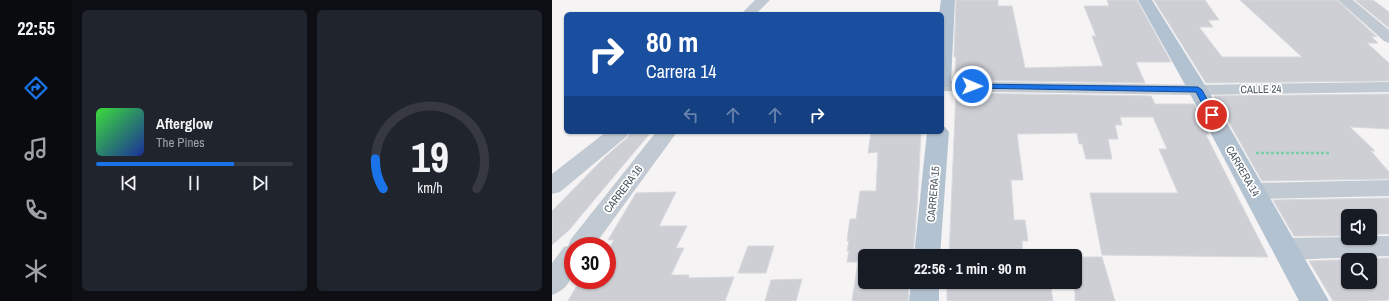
<!DOCTYPE html>
<html lang="es">
<head>
<meta charset="utf-8">
<style>
	body { margin:0; font-family:"Archivo Narrow",sans-serif; background:#20242c; color:#f1f3f6; height:100vh; display:flex; flex-direction:column; font-size:15px; white-space:nowrap }
	* { box-sizing:border-box; margin:0 }
	p { font-size:13px; color:#9ea1a6 }
	.icon { flex:none; width:22px; height:22px; fill:none; stroke:currentColor; stroke-width:2; stroke-linecap:round; stroke-linejoin:round }
	.map { position:relative; flex:1; overflow:hidden }
	.drawer { display:flex; flex-direction:column; gap:10px; padding:10px; background:#0d0f14; width:480px }
	.drawer>* { flex:none }
	.banner { position:absolute; left:12px; top:12px; width:380px; height:122px; border-radius:6px; box-shadow:0 1px 3px #0004; background:#1a4fa0; color:#fff; overflow:hidden }
	.fabs { position:absolute; left:789px; top:209px; display:grid; gap:8px }
	.fabs a { display:grid; place-items:center; width:36px; height:36px; border-radius:6px; background:#171b24; box-shadow:0 1px 3px #0004; font-size:20px }
	.speed { position:absolute; left:12px; top:237px; display:flex; gap:8px; font-size:20px; font-weight:700; text-align:center }
	.speed>* { display:grid; place-content:center; width:52px; height:52px; border-radius:50%; background:#171b24; box-shadow:0 1px 3px #0004; line-height:1 }
	.speed .limit { border:6px solid #d22; background:#fff; color:#111 }
	.pin { position:absolute; display:grid; place-items:center; width:34px; height:34px; color:#fff; margin:-17px; border:2px solid #fff; border-radius:50%; box-shadow:0 1px 4px #0007 }
	.me { position:absolute; width:44px; margin:-22px; rotate:91deg; stroke-linejoin:round; filter:drop-shadow(0 0 3px #0008) }
	.turn { display:flex; align-items:center; gap:14px; height:84px; padding:0 16px; font-size:18px }
	.turn .icon { width:52px; height:52px; stroke-width:2.5 }
	.turn b { display:block; font-size:28px; line-height:34px }
	.lanes { display:flex; align-items:center; height:38px; padding:0 16px; background:#0003; justify-content:center; gap:20px; direction:ltr }
	.lanes .off { opacity:.35 }
	.drawer .card { flex:1; display:flex; flex-direction:column; justify-content:center; gap:6px; min-width:0; padding:0 14px; border-radius:6px; background:#20242c }
	.drawer .dial { align-items:center; gap:0 }
	.dial svg { height:104px; overflow:visible; fill:none; stroke:#363941; stroke-width:7; stroke-linecap:round; text-anchor:middle }
	.dial text { fill:#f1f3f6; stroke:none }
	.song { display:flex; align-items:center; gap:12px }
	.cover { width:48px; height:48px; border-radius:6px; background:linear-gradient(135deg,hsl(120 70% 55%),hsl(230 70% 35%)) }
	.played { height:4px; border-radius:2px; background:linear-gradient(90deg,#1a73e8 70%,#363941 70%) }
	.keys { display:flex; justify-content:space-around; direction:ltr }
	.drawer .tiles { flex:1; display:grid; gap:10px; grid-template-columns:repeat(2,1fr) }
	.trip { position:absolute; left:306px; top:249px; width:224px; height:40px; border-radius:6px; background:#171b24; box-shadow:0 1px 3px #0004; font-weight:800; line-height:40px; text-align:center }
	main { display:flex; flex:1; min-height:0 }
	.menu { display:flex; flex-direction:column; width:72px; justify-content:space-around; align-items:center; background:#090b0e; color:#9ea1a6 }
	.menu .icon { width:28px; height:28px }
	.menu .on { color:#1a73e8 }
	.menu b { font-size:18px; color:#f1f3f6 }
	.map>svg:first-child { display:block }
	.building { fill:#cdcfd5; stroke:#d7d9de; fill-rule:evenodd }
	.lines { fill:none; stroke-linecap:round; stroke-linejoin:round }
	.path { stroke:#7ad0a6; stroke-width:2.5; stroke-dasharray:3 2; stroke-linecap:butt }
	.street { fill:#c1cad2; fill-rule:evenodd }
	.primary { fill:#b3c2d1; fill-rule:evenodd }
	.route { fill:#1a73e8; stroke:#114b97 }
	.labels { text-anchor:middle; stroke-width:3.5; stroke-linejoin:round; paint-order:stroke }
	.street-label { font-size:11px; fill:#4a5661; stroke:#fff }
</style>
</head>
<body>
<main>
<nav class="menu">
<b>22:55</b>
<svg class="icon on" aria-label="directions" viewBox="0 0 24 24"><path d="M12 3l9 9-9 9-9-9zM9 14v-3h6M13 9l2 2-2 2"/></svg>
<svg class="icon" aria-label="music" viewBox="0 0 24 24"><path d="M9 18V5l10-2v13"/><circle cx="6" cy="18" r="3"/><circle cx="16" cy="16" r="3"/></svg>
<svg class="icon" aria-label="phone" viewBox="0 0 24 24"><path d="M5 4h4l2 5-3 2q2 4 5 5l2-3 5 2v4C11 20 4 13 5 4z"/></svg>
<svg class="icon" aria-label="climate" viewBox="0 0 24 24"><path d="M12 3v18M4 7l16 10M4 17L20 7"/></svg>
</nav>
<section class="drawer">
<div class="tiles">
<div class="card">
<div class="song"><i class="cover"></i><div><b>Afterglow</b><p>The Pines</p></div></div>
<div class="played"></div>
<div class="keys"><svg class="icon" aria-label="previous" viewBox="0 0 24 24"><path d="M18 5L8 12l10 7zM5 5v14"/></svg><svg class="icon" aria-label="pause" viewBox="0 0 24 24"><path d="M8 5v14M16 5v14"/></svg><svg class="icon" aria-label="next" viewBox="0 0 24 24"><path d="M6 5l10 7-10 7zM19 5v14"/></svg></div>
</div>
<div class="card dial"><svg viewBox="0 0 100 80">
<path d="M14 69A42 42 0 1 1 86 69"/>
<path d="M14 69A42 42 0 0 1 8 46" stroke="#1a73e8"/>
<text x="50" y="56" font-size="32" font-weight="700">19</text>
<text x="50" y="72" font-size="11">km/h</text>
</svg></div>
</div>
</section>
<div class="map">
<svg width="837" height="301" viewBox="0 0 837 301">
	<rect width="100%" height="100%" fill="#f5f3f3"/>
	<g class="building">
		<path d="M404,0H446V6H460L473,68L551,66L540,36H544L532,6H557L555,0H585L619,62H584L593,83L403,80L404,57H402Z"/>
		<path d="M602,0H653L667,20H656L661,27H647L670,57H750L688,0H785L825,37L819,36L826,43H815L837,63V81L654,83Z"/>
		<path d="M803,0H821L837,12V28Z"/>
		<path d="M404,93L599,96L603,104H642L657,134L654,135L716,257L550,255L538,193H626L607,149H615L601,117H568L570,125H563L566,139H556L560,159H534L530,144H527L525,133L465,134L471,180H459L462,220H473L476,241H470L471,256H397Z"/>
		<path d="M837,94V129L798,127L823,151H819L837,172V179L710,181L662,96Z"/>
		<path d="M78,132H99L17,230L0,245V211L53,157L75,138Z"/>
		<path d="M324,132H369L365,209L361,256H313V282H357L356,301H300L306,262H295L297,251H295L297,241H295L298,219H304L308,191H324L326,152L316,153L319,133Z"/>
		<path d="M124,192L107,226H135L124,248H132L119,275H137L136,278L182,277L173,301H16L28,280H55V251L62,240H56L84,193Z"/>
		<path d="M837,198V234H818V216H796V236H742L721,200Z"/>
		<path d="M196,246H222L214,273H186Z"/>
		<path d="M523,257H550L563,301H523Z"/>
		<path d="M837,258V300L816,301H781L757,261ZM796,260H818V282H796Z"/>
		<path d="M250,279L244,301H213L219,280Z"/>
		<path d="M395,282H498L501,301H395Z"/>
	</g>
	<g class="lines">
		<path class="path" d="M704,153H779"/>
		<g class="street">
			<path d="M203,0H218L204,14H189Z"/>
			<path d="M786,0H801L837,30V43L832,41Z"/>
			<path d="M390,81L646,85L837,82V92L646,95L390,91Z"/>
			<path d="M54,132H77L74,137L8,192L0,194V174Z"/>
			<path d="M104,132H125L42,246H21C21,268 24,286 0,295V263L12,247L16,246L19,239Z"/>
			<path d="M837,180V196L703,199L695,197L692,191L695,185L703,183Z"/>
			<path d="M818,236H837V256L733,260L724,256L721,249L724,242L733,238L796,237V238H818Z"/>
		</g>
		<g class="primary">
			<path d="M389,0H403L399,82L397,86L390,88V14H387Z"/>
			<path d="M586,0H600L656,90L777,301H747L636,90Z"/>
			<path d="M390,126L393,127L397,132L388,256H362L375,132H390Z"/>
			<path d="M359,282H387V301H357Z"/>
		</g>
	</g>
	<path class="route" d="M420,84L646,87L650,90L664,115L663,117H657L644,92L417,88V85Z"/>
	<g class="labels">
		<g class="street-label">
			<text transform="translate(709 89) rotate(-1)" y="4">CALLE 24</text>
			<text transform="translate(691 171) rotate(60)" y="4">CARRERA 14</text>
			<text transform="translate(71 189) rotate(-53)" y="4">CARRERA 16</text>
			<text transform="translate(381 194) rotate(-85)" y="4">CARRERA 15</text>
		</g>
	</g>
</svg>
<div class="fabs">
<a><svg class="icon" aria-label="sound" viewBox="0 0 24 24"><path d="M4 9h4l5-4v14l-5-4H4zM17 9q2 3 0 6"/></svg></a>
<a><svg class="icon" aria-label="search" viewBox="0 0 24 24"><circle cx="10" cy="10" r="6"/><path d="M15 15l6 6"/></svg></a>
</div>
<div class="speed"><div class="limit">30</div></div>
<div class="pin" style="left:660px;top:115px;background:#d93025"><svg class="icon" aria-label="arrive" viewBox="0 0 24 24"><path d="M6 21V4h12l-3 4 3 4H6"/></svg></div>
<svg class="me" style="left:420px;top:86px" viewBox="-20 -20 40 40"><circle r="17" fill="#1a73e8" stroke="#fff" stroke-width="3"/><path d="M0-11L8 9 0 5-8 9z" fill="#fff"/></svg>
<div class="trip">22:56 · 1 min · 90 m</div>
<div class="banner">
<div class="turn"><svg class="icon" aria-label="right" viewBox="0 0 24 24"><path d="M7 20v-9h11M14 6l5 5-5 5"/></svg><div><b>80 m</b>Carrera 14</div></div>
<div class="lanes"><svg class="icon off" aria-label="left" viewBox="0 0 24 24"><path d="M17 20v-9H6M10 6l-5 5 5 5"/></svg><svg class="icon off" aria-label="ahead" viewBox="0 0 24 24"><path d="M12 20V5M6 11l6-6 6 6"/></svg><svg class="icon off" aria-label="ahead" viewBox="0 0 24 24"><path d="M12 20V5M6 11l6-6 6 6"/></svg><svg class="icon" aria-label="right" viewBox="0 0 24 24"><path d="M7 20v-9h11M14 6l5 5-5 5"/></svg></div>
</div>
</div>
</main>
</body>
</html>
